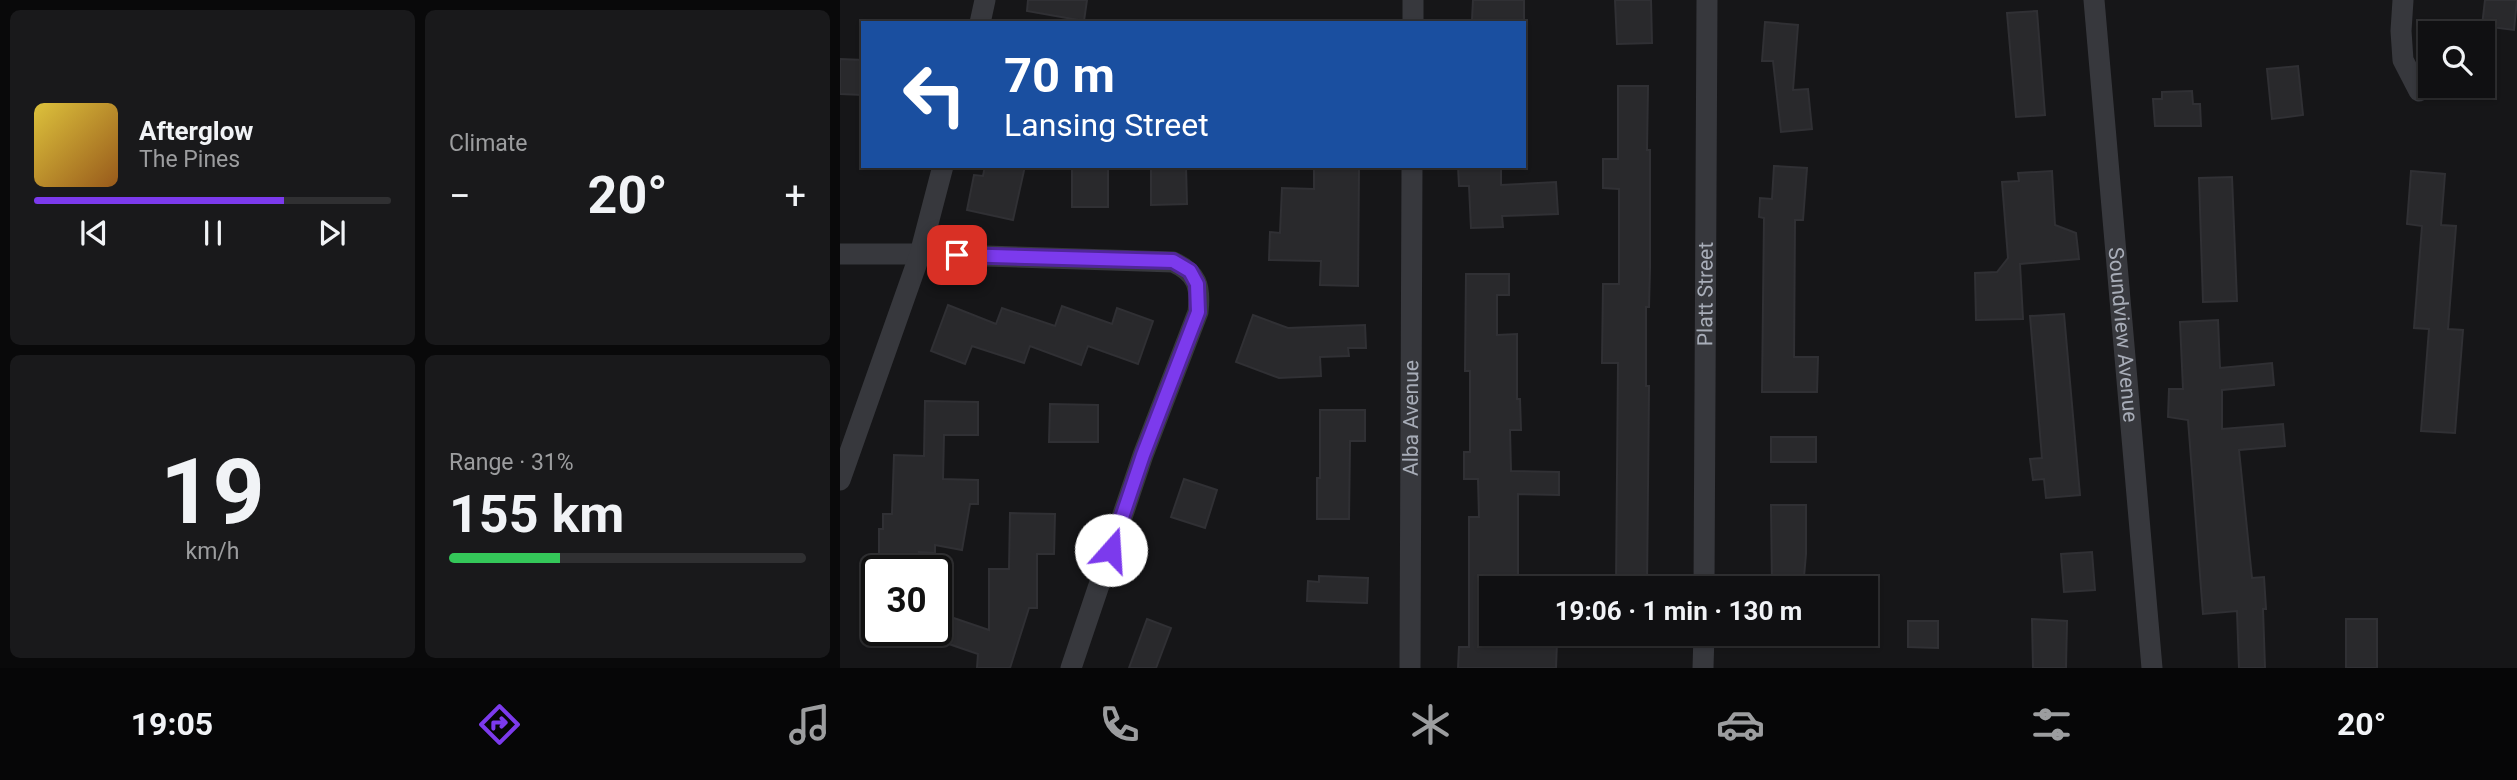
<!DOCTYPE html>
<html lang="en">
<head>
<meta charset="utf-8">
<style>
	body { margin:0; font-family:Roboto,sans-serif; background:#19191b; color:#f1f3f6; height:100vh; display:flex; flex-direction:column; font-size:26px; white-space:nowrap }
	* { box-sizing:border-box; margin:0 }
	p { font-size:23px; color:#9c9d9f }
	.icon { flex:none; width:38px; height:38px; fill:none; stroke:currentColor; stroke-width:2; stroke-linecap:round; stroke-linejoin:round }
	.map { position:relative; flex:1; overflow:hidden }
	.sheet { display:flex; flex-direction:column; gap:10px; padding:10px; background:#09090a; width:840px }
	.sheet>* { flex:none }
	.guide { position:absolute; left:21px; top:21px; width:665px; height:147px; border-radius:0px; box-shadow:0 2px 5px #0004,0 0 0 2px #303032; background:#1a4fa0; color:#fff; overflow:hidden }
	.fabs { position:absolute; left:1578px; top:21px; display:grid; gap:14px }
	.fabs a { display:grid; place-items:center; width:77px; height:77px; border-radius:0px; background:#101012; box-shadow:0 2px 5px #0004,0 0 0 2px #303032; font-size:35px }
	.speed { position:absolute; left:21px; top:555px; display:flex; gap:14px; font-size:35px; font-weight:700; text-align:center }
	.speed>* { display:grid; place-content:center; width:91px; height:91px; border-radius:50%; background:#101012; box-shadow:0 2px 5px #0004,0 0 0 2px #303032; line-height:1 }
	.speed .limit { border:4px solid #111; border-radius:10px; background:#fff; color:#111 }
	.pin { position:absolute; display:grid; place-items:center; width:60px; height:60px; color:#fff; margin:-30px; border-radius:14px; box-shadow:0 4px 10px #0006 }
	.me { position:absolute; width:77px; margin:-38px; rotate:19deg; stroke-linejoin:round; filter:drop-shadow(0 0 5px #0008) }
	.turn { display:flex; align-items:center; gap:24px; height:147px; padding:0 28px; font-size:32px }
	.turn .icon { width:91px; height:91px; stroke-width:2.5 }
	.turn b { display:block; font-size:49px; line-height:60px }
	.big { font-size:52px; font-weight:700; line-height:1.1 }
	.sheet .widget { flex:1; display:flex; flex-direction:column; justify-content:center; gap:10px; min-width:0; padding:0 24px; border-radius:10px; background:#19191b }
	.sheet .dial { align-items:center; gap:0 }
	.dial b { font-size:91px; line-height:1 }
	.song { display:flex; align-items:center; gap:21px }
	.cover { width:84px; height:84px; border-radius:10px; background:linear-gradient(135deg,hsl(50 70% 55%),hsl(30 70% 35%)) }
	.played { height:7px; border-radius:4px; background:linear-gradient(90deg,#7c3aed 70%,#303032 70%) }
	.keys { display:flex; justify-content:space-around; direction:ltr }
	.heat { display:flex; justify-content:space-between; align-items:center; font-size:38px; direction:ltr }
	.charge { height:10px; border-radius:5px; background:linear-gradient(90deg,#34c759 31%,#303032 0) }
	.sheet .tiles { flex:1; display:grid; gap:10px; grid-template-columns:repeat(2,1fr) }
	.trip { position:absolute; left:639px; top:576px; width:399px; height:70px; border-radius:0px; background:#101012; box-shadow:0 2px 5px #0004,0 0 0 2px #303032; font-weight:700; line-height:70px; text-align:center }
	.tabs { display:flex; height:112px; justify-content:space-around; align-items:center; background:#060607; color:#9c9d9f }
	.tabs .icon { width:49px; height:49px }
	.tabs .on { color:#7c3aed }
	.tabs b { font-size:32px; color:#f1f3f6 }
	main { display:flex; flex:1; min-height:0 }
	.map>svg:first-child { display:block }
	.building { fill:#29292c; stroke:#303034; stroke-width:2 }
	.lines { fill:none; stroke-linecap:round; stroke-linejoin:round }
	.minor { stroke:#37383d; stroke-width:21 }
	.route-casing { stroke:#51269a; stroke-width:18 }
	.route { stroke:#7c3aed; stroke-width:12 }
	.labels { text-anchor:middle; stroke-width:7; stroke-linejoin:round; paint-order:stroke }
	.street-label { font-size:21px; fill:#a8adb8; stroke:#111113 }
</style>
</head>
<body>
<main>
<section class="sheet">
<div class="tiles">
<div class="widget">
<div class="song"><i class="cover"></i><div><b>Afterglow</b><p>The Pines</p></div></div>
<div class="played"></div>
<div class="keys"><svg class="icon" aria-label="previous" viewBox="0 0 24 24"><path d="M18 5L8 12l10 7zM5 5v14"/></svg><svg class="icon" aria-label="pause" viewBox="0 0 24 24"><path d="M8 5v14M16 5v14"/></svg><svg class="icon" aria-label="next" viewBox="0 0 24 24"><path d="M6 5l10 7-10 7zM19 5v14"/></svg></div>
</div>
<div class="widget"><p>Climate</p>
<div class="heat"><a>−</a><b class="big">20°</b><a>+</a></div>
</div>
<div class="widget dial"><b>19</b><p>km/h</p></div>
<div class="widget"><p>Range · 31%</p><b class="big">155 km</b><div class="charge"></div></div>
</div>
</section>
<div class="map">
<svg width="1677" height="668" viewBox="0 0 1677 668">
	<rect width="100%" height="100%" fill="#161618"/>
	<g class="building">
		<path d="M188,0H247L244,21L187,11Z"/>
		<path d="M633,0H684V21L632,20Z"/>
		<path d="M775,0H811L812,43L777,44Z"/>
		<path d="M1645,0H1677L1674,30L1642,26Z"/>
		<path d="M1197,11L1205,115L1176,117L1167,13Z"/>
		<path d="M925,22L958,25L953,90L968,89L972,129L941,132L933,61H922Z"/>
		<path d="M0,59L23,60V95L0,94Z"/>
		<path d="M1458,66L1463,115L1432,119L1427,69Z"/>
		<path d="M778,86H808L807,150H810V268L809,307H806V386H809L807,588H776L778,363H762L763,284H779V189L763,188V159H778Z"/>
		<path d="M1352,91L1353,104H1360L1361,126H1315L1313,99H1322V92Z"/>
		<path d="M145,166H185L173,220L127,210L134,175L143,176Z"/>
		<rect x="232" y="166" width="36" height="41"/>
		<path d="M311,166H346L347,204L311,205Z"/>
		<path d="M474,166H519L518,286L480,285L481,261L429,260L430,232L440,233L442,188L474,189Z"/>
		<path d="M618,166H661V185L716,182L718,214L662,216L663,227L631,228L629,186H619Z"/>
		<path d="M934,166L967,168L963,220H955L954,357H978L977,392H922L924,218L919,217L920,198L932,199Z"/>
		<path d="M1212,171L1215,225L1236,233L1239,259L1180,264L1183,319L1136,320L1135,273L1157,272L1168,258L1162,182L1179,181L1178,173Z"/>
		<path d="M1571,171L1605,174L1601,225L1616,226L1608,329L1623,330L1615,433L1581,431L1589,329L1574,328L1582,226L1567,224Z"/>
		<path d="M1392,177L1397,301L1363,302L1359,178Z"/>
		<path d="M626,274H669V295H657V335L677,334V399H680L681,430H670L671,471L719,472V495L678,494V588H651V634H655V641L717,642L716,668H618L619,647H629V517H639L638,479H624V452H630V371H625Z"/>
		<path d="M108,305L156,324L162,308L215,326L222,306L272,324L277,308L313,321L298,364L248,346L241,365L190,346L184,363L132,346L125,364L91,351Z"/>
		<path d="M1224,314L1240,495L1206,498L1204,479L1193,480L1190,459L1202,458L1190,316Z"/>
		<path d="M413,315L448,328L525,325L526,348H508L509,356L480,357L481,376L439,378L396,362Z"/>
		<path d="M1378,320L1380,368L1432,363L1434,385L1382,390V429L1443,424L1445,446L1399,450L1412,578L1424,577L1426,609H1423L1425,668H1399L1397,611L1363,614L1348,420L1328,417L1329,389H1343L1340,322Z"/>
		<path d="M85,401L138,402V435H104L103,479L138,480V504H130L122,550L95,545V553L79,552V570H39V529H43V514H52L54,455L84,456Z"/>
		<path d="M210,404L258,405V442H209Z"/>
		<path d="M480,410H525V441H510L509,519H477V478H480Z"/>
		<rect x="931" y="437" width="45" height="25"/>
		<path d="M344,479L377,490L365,528L331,517Z"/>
		<path d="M931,505H966V554L963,588H932Z"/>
		<path d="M170,513L215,514L214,554H197V608H189L170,668H137L138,654L103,642L111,617L149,630V569H169Z"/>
		<path d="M1252,552L1255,590L1224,592L1221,554Z"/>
		<path d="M479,576L528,578L527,603L467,601L468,581L479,582Z"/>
		<path d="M307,619L331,628L316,668H289Z"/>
		<path d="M1192,619L1227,621L1226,668H1193Z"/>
		<rect x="1506" y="619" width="31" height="49"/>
		<path d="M1068,621H1098V648L1068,647Z"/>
	</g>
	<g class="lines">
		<g class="minor">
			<path id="s1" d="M1254,0L1312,668"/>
			<path d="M1563,0L1561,31L1563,60L1579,91"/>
			<path d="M140,23L145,0"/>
			<path d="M573,23V0"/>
			<path d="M0,254H80L333,262C357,273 361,286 358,312L303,455L231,668"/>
			<path d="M0,480L80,254L103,166"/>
			<path id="s2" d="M864,588L867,0"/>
			<path id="s3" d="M570,668L572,166"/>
			<path d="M863,668L864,634"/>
		</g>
	</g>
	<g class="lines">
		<defs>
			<path id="route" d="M117,255L333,261L350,271L357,284L358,312L303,455L271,550"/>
		</defs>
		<use href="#route" class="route-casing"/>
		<use href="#route" class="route"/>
	</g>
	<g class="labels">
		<g class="street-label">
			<text dy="7" stroke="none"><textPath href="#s2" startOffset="294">Platt Street</textPath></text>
			<text dy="7" stroke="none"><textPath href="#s1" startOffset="336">Soundview Avenue</textPath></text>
			<text dy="7" stroke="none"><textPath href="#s3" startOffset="250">Alba Avenue</textPath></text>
		</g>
	</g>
</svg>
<div class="fabs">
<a><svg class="icon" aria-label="search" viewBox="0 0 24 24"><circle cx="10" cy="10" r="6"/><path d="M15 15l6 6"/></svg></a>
</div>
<div class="speed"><div class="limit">30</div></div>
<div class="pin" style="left:117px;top:255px;background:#d93025"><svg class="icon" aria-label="arrive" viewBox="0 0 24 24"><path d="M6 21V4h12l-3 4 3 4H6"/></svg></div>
<svg class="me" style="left:271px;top:550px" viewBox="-20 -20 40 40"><circle r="19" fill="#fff"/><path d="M0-13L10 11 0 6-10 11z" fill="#7c3aed"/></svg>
<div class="trip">19:06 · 1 min · 130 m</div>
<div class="guide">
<div class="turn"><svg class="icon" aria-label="left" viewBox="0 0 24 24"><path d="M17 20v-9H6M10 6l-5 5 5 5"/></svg><div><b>70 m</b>Lansing Street</div></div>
</div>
</div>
</main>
<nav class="tabs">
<b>19:05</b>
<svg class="icon on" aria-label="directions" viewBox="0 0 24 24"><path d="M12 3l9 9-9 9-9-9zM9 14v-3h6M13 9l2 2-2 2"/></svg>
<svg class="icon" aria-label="music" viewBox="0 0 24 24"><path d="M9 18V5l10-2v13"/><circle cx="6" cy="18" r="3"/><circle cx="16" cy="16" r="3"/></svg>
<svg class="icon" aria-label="phone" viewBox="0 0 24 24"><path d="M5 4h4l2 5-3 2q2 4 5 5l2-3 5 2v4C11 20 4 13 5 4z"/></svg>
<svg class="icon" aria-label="climate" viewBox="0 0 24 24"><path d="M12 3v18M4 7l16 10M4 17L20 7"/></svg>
<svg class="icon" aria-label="car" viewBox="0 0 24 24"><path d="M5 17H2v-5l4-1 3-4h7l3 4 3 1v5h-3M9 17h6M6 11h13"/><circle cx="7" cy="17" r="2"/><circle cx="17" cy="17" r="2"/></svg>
<svg class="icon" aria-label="filters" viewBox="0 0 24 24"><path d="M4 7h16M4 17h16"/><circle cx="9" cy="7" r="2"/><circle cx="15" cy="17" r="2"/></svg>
<b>20°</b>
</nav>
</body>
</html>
